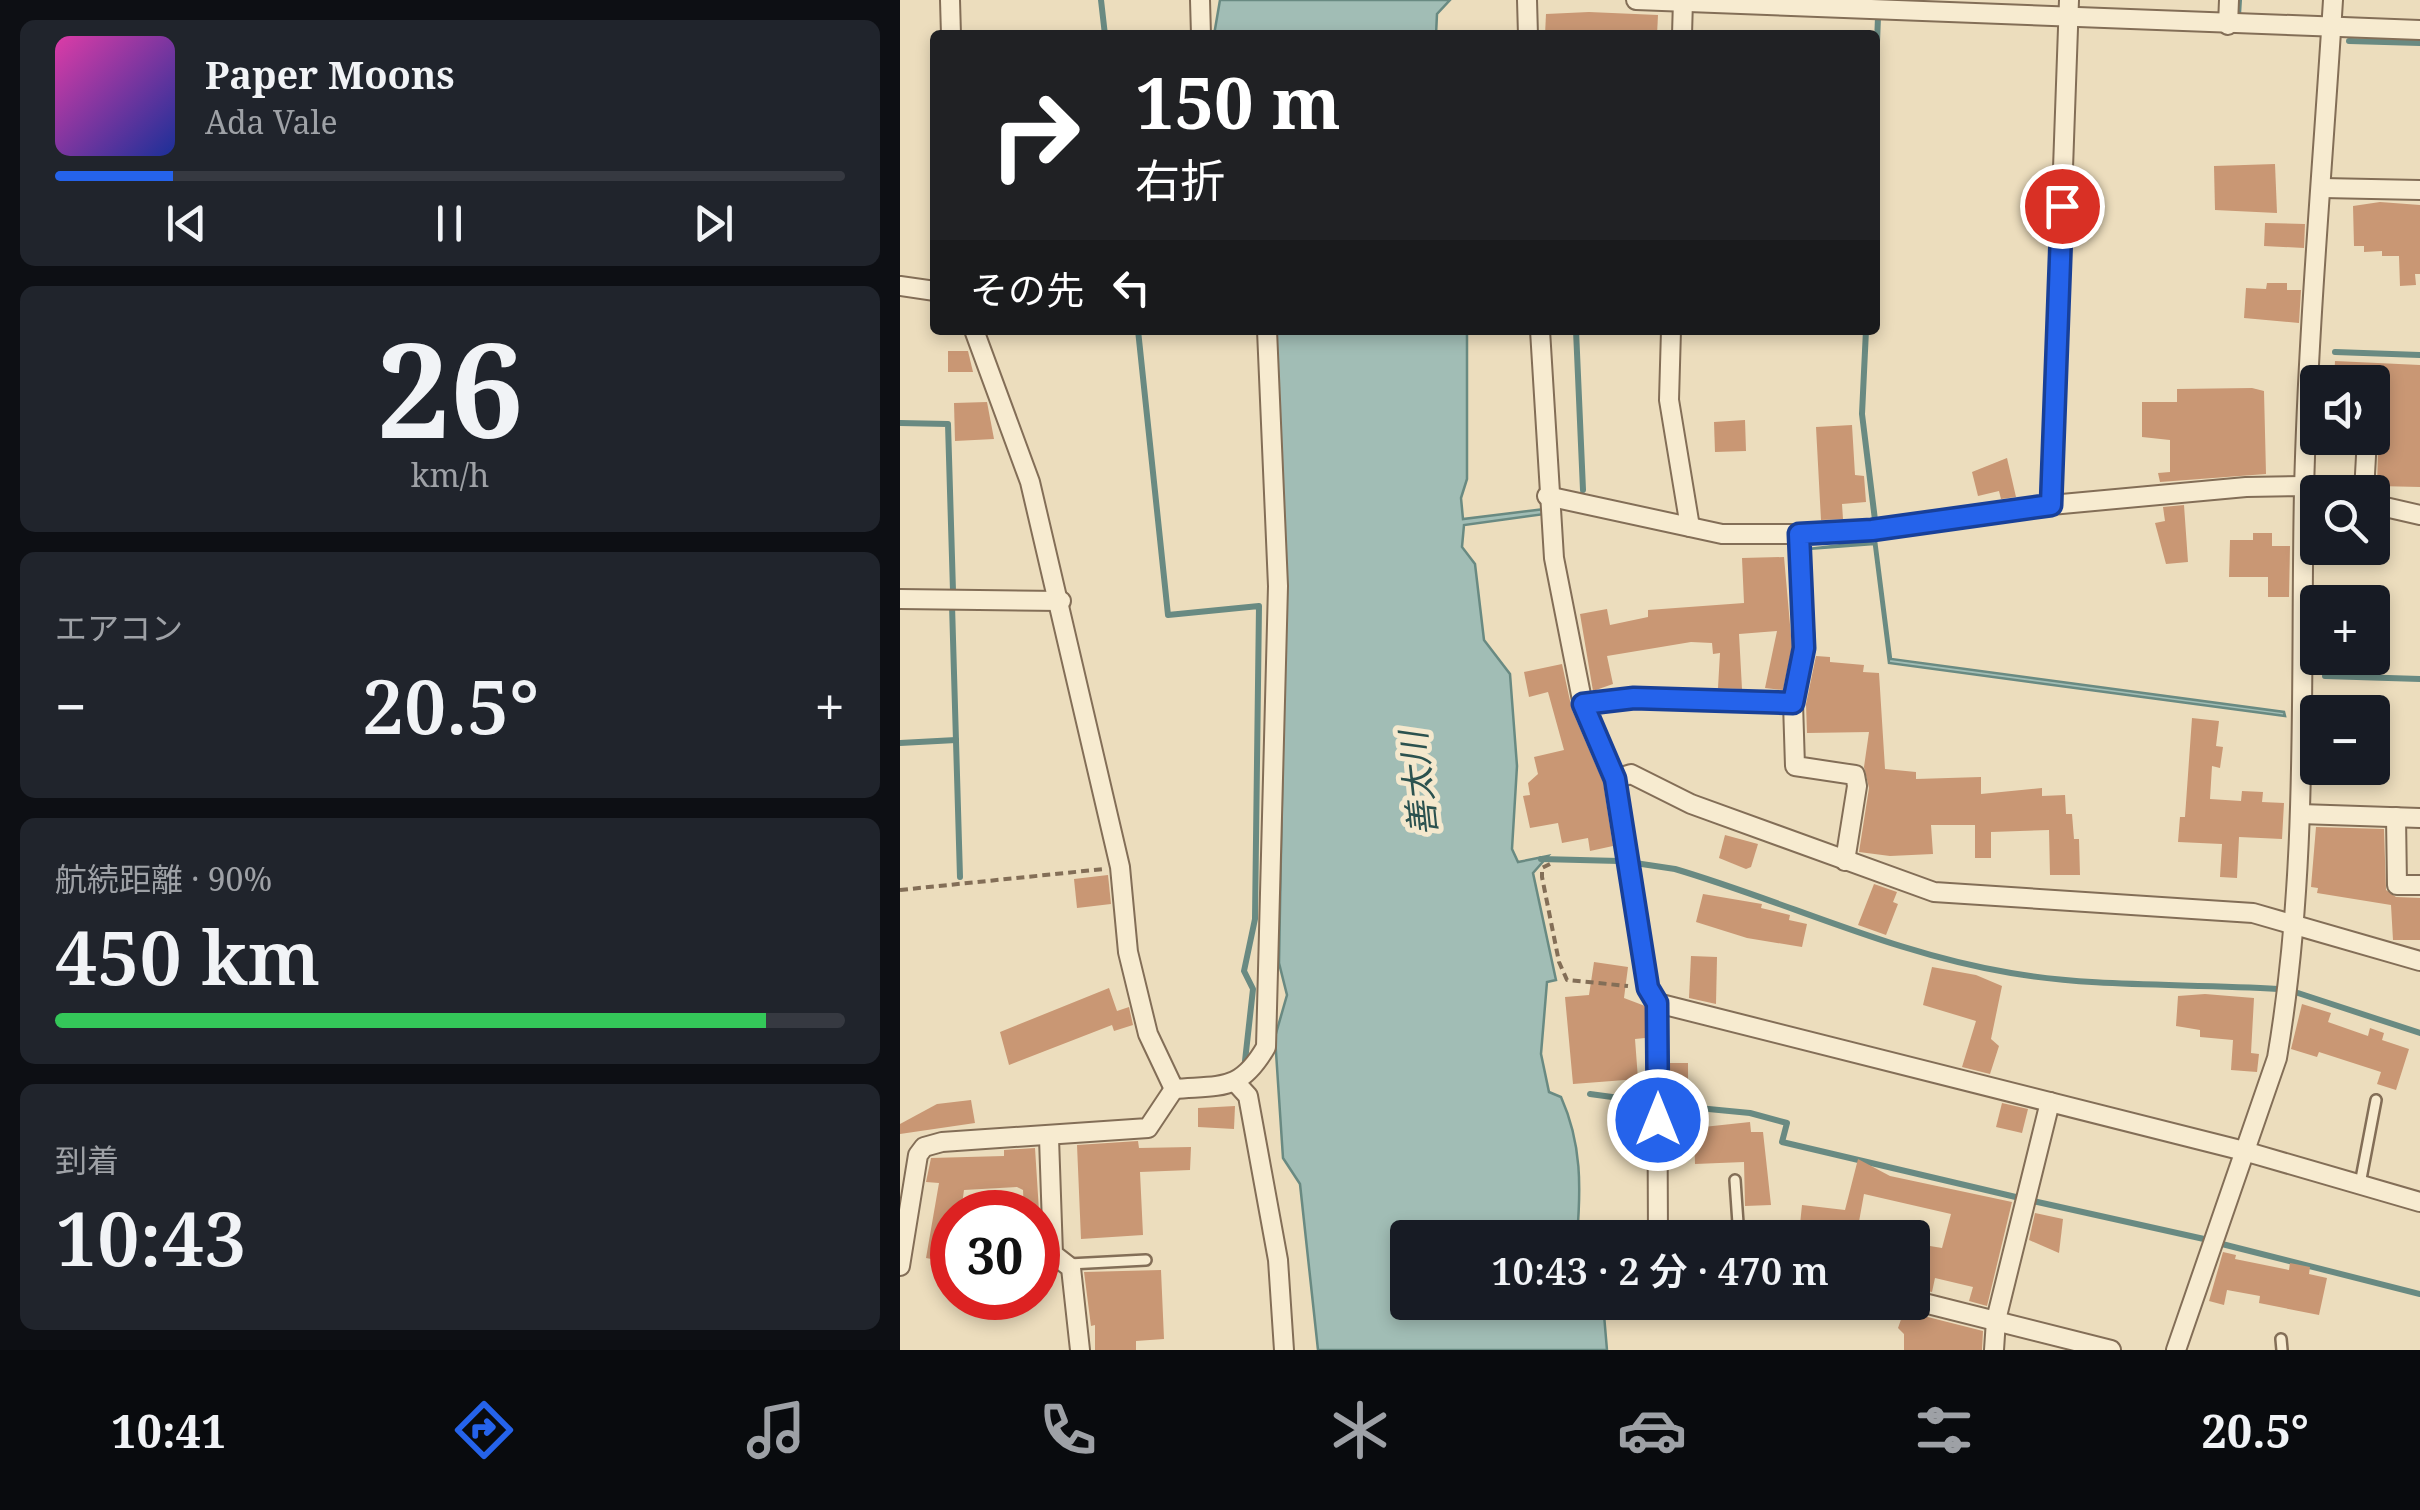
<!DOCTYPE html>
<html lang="ja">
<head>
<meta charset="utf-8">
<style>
	body { margin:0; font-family:"Noto Serif","Noto Sans JP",serif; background:#20242c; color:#f1f3f6; height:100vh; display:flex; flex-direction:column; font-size:38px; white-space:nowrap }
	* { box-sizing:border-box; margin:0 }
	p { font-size:32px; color:#9ea1a6 }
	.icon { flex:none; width:55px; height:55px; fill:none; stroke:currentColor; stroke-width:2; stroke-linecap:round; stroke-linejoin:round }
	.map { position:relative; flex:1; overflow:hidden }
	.drawer { display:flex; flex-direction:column; gap:20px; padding:20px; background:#0d0f14; width:900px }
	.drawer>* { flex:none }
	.guide { position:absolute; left:30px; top:30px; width:950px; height:305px; border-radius:10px; box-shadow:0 5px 15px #0003; background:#202124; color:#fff; overflow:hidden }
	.buttons { position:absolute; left:1400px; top:365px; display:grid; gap:20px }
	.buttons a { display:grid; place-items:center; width:90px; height:90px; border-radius:10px; background:#171b24; box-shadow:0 5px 15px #0003; font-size:50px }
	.speed { position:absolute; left:30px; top:1190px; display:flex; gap:20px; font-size:50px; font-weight:700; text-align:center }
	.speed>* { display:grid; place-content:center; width:130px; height:130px; border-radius:50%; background:#171b24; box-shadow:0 5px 15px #0003; line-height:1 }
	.speed .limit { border:15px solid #d22; background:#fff; color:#111 }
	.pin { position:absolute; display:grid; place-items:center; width:85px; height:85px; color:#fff; margin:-42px; border:5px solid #fff; border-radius:50%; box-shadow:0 2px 10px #0007 }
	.me { position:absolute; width:110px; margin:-55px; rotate:0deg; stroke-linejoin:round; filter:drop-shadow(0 0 8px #0008) }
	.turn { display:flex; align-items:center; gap:35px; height:210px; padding:0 40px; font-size:45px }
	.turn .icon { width:130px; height:130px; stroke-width:2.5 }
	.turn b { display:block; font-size:70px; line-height:85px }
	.then { display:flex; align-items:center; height:95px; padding:0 40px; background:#0003; gap:20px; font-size:38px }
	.big { font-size:75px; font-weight:600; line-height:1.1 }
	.drawer .tile { flex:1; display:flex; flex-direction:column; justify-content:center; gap:15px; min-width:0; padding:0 35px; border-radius:15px; background:#20242c }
	.drawer .dial { align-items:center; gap:0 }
	.dial b { font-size:130px; line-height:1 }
	.song { display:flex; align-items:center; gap:30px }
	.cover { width:120px; height:120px; border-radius:15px; background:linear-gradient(135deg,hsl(320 70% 55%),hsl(230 70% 35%)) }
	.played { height:10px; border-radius:5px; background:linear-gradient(90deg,#2563eb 15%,#363941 15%) }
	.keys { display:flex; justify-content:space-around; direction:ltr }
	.heat { display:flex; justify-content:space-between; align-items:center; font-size:55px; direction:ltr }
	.charge { height:15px; border-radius:8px; background:linear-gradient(90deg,#34c759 90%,#363941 0) }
	.trip { position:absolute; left:490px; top:1220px; width:540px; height:100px; border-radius:10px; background:#171b24; box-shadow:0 5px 15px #0003; font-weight:600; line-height:100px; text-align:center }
	.tab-bar { display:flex; height:160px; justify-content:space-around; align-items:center; background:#090b0e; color:#9ea1a6 }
	.tab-bar .icon { width:70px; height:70px }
	.tab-bar .active { color:#2563eb }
	.tab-bar b { font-size:45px; color:#f1f3f6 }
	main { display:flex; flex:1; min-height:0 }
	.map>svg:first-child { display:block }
	.water { fill:#a1bdb5; stroke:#698a82; stroke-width:2.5 }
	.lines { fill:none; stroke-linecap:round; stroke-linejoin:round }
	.stream { stroke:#698a82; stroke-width:6 }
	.building { fill:#c99774 }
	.lane-casing { stroke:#836e57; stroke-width:14 }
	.street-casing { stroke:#836e57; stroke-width:22 }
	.path { stroke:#836e57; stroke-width:4; stroke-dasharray:8 5; stroke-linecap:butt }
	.lane { stroke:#f7ebd0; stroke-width:9 }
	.street { stroke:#f7ebd0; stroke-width:18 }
	.route-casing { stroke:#184099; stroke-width:25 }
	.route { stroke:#2563eb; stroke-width:18 }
	.labels { text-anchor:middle; stroke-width:10; stroke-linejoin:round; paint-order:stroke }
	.water-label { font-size:35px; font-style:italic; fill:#2b524f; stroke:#f4e8cd }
</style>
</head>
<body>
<main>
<section class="drawer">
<div class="tile">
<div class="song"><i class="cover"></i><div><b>Paper Moons</b><p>Ada Vale</p></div></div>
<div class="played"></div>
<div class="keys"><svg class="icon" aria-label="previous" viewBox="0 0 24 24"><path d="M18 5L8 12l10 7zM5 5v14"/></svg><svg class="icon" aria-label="pause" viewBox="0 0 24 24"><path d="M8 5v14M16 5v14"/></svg><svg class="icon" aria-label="next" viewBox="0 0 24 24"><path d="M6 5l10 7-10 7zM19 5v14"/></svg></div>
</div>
<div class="tile dial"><b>26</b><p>km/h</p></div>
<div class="tile"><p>エアコン</p>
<div class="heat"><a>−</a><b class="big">20.5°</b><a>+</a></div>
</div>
<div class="tile"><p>航続距離 · 90%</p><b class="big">450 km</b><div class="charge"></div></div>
<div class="tile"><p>到着</p><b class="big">10:43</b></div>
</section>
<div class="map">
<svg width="1520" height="1350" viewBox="0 0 1520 1350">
	<rect width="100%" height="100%" fill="#ecddbd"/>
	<g class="water">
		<path d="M320,0H550L537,14L536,35H314Z"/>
		<path d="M376,330H567V479L561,498L563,519L645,509V514L564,525L562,547L575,564L584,640L610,674L617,766L612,849L618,862L648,856L633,873L656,980L647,982L641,1054L649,1092L661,1097C682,1144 681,1188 677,1237L508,1238V1302L703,1303L707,1350H418L400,1184L383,1158L375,1037L387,995L379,963L386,570Z"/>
		<path d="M976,541L991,659L1384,712L1385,716L989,663L974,544L908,549Z"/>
	</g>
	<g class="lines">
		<g class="stream">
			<path d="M201,0L205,35"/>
			<path d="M1338,16L1339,0"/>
			<path d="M1449,41L1520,43"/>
			<path d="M975,93L978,17"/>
			<path d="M238,330L268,615L359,606L355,919L344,971L353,989L345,1061"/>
			<path d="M676,330L683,490"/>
			<path d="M966,330L962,414L975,520"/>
			<path d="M1435,352L1520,355"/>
			<path d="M0,423L48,424L53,591"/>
			<path d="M52,605L60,877"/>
			<path d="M1425,676L1520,679"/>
			<path d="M0,743L56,740"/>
			<path d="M641,859L719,861"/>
			<path d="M735,863L775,869C887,902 994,954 1111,973C1198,988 1289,983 1378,989"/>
			<path d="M1398,993L1520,1033"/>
			<path d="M690,1094L749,1102"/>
			<path d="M767,1105L850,1113L887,1123L882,1142L1120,1198"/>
			<path d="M1133,1201L1304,1239"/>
			<path d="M1322,1244L1520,1294"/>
		</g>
	</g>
	<g class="building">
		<path d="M689,12L758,15L757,35H645L646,14Z"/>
		<path d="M1375,164L1377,213L1315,210L1314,166Z"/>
		<path d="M1480,202L1520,205V274H1515L1516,285L1500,286L1499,256H1482V251L1464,252V246H1454L1453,206Z"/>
		<path d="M1365,223L1405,224L1404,248L1364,246Z"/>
		<path d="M1367,283H1387V290H1401L1399,323L1344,318L1346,288L1366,289Z"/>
		<path d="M48,351H68L73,372H48Z"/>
		<path d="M1435,361L1520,365V487L1477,486L1480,382H1434Z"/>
		<path d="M1352,388L1364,391L1366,474L1260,482L1258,473L1270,472V440L1242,437V402H1277V389Z"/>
		<path d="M87,402L94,439L55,441L54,403Z"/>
		<path d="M845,420L846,451L815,452L814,422Z"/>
		<path d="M952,425L955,475L964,476L966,502L942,504L943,519L921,520L916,427Z"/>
		<path d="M1107,458L1116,497L1101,499L1099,491L1078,496L1072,472Z"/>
		<path d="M1284,505L1288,562L1266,564L1255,523L1265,521L1263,507Z"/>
		<path d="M1353,533H1372V546H1390L1389,597H1368V577H1329L1330,540H1353Z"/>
		<path d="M884,557L892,647L883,690L865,688L877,631L839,634L842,689L818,688L820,653L813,654L812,643L791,642L707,656L713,684L693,691L680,614L707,609L710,625L748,617V610L844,603L842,558Z"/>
		<path d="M916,656L930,657V662L964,665L963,672L979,673L985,769L1016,772V779L1081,777V794L1142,788V796L1165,795L1166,814H1172L1174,839H1179L1180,875H1150L1149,830L1091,832V858H1075V825H1031L1033,854L990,856L959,852L969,788L964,767L969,732L907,733L906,704Z"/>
		<path d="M662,664L672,710L703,782L713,846L690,851L688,838L662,843L658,823L630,828L623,796L630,795L628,783L638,774L634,757L664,750L648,692L629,697L624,672Z"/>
		<path d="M1292,718L1319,721L1316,746L1323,747L1320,768L1312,766L1310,799L1341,801L1342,791L1363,792L1362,802L1384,803L1382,839L1339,837L1337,878L1320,877L1322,844L1278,842L1280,817H1285Z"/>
		<path d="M1416,827L1484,829L1486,890L1496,897L1520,898V940H1493L1491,905L1417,893L1418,888L1411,887Z"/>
		<path d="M825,835L858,844L851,867L846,869L819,858Z"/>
		<path d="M208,875L211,904L177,908L174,879Z"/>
		<path d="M974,884L997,892L993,902L998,904L986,935L958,925Z"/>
		<path d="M803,894L862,904L861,908L890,915L889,920L907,924L902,947L847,938L796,922Z"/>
		<path d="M791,956L817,957L816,1004L789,998Z"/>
		<path d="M694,962L728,967L724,998L745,1006V1038L735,1039L738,1079L673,1084L665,997L689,995Z"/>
		<path d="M1032,967L1076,975L1102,986L1091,1039L1099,1046L1090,1074L1062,1067L1076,1021L1023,1005Z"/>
		<path d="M209,988L217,1011L229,1007L233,1025L214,1031L212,1025L109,1065L100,1032Z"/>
		<path d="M1305,994L1354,998L1351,1053L1359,1054L1357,1072L1331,1070L1333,1040L1300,1037V1030L1276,1026L1278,996Z"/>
		<path d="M1402,1004L1431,1013L1428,1022L1468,1036L1470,1028L1484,1033L1482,1040L1509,1049L1496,1090L1477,1084L1481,1072L1419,1052L1417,1057L1391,1049Z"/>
		<rect x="770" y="1063" width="18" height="31"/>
		<path d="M71,1100L75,1123L0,1134V1124L37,1104Z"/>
		<path d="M1102,1103L1128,1109L1122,1133L1096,1127Z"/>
		<path d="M335,1106L334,1129L298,1127V1108Z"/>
		<path d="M850,1122L851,1132H863L871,1205L845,1206L844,1162L795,1164L794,1128Z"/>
		<path d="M238,1141L239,1148L291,1147L290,1170L240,1172L243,1235L181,1239L177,1145Z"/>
		<path d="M135,1148L139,1211H124L123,1190L117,1187L64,1190L61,1212H52V1263L26,1258L39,1183L26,1182L31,1158L104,1156V1150Z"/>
		<path d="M958,1159L990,1176L1112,1202L1087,1306L1069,1301L1073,1287L1035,1278L1032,1292L1012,1288V1243L1042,1248L1051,1214L964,1194L956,1238L899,1234L902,1205L945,1210Z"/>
		<path d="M1135,1213L1163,1219L1159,1253L1129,1240Z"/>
		<path d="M1323,1252L1336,1255L1335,1259L1389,1270L1390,1263L1410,1267L1409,1274L1427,1278L1419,1315L1359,1303L1360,1296L1327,1290L1324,1305L1309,1301Z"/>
		<path d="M261,1270L264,1339L236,1341V1350H195V1325L191,1326L184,1272Z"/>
		<path d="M1004,1311L1083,1331L1082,1350H1004V1334L998,1328Z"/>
	</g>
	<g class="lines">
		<defs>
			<g id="lane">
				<path d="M835,1180L839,1238"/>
				<path d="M1460,1184L1476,1100"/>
				<path d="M169,1264L246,1260"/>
				<path d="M1381,1339L1382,1350"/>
			</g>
			<g id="street">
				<path d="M50,0L51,35"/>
				<path d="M300,0L301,35"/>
				<path d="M627,0L628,35"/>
				<path d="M736,0L1520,30"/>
				<path d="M1328,25L1329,0"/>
				<path d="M782,35L783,0"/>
				<path d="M1423,188L1520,190"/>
				<path d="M0,286L35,291"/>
				<path d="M74,330L130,482L220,867L228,952L248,1034L274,1089C322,1085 340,1092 366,1047L378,586L367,330"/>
				<path d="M640,330L654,558L683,705L715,779L748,988L757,1003L758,1237L761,1238"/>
				<path d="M771,330L769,400L790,527"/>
				<path d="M1464,492L1467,438"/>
				<path d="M647,496L822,534H899L971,530L1151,505L1346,487L1405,486L1428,492"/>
				<path d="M1472,504L1520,515"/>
				<path d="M1151,505L1169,0"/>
				<path d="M899,534L905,648L893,703L895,766L955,775L957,786L945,861"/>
				<path d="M0,599L161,601"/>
				<path d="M683,705L734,698L893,703"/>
				<path d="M715,779L731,774L791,804L1034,892L1353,913L1520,961"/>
				<path d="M1400,814L1520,818"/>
				<path d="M1496,817L1497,885H1520"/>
				<path d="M757,1003L1344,1151L1520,1202"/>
				<path d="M337,1084L348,1096L378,1260L384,1350"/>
				<path d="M149,1138L153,1254L171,1268L180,1350"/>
				<path d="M0,1266L18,1155L24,1147L42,1142L248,1128L274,1089"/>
				<path d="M1012,1300L1211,1350"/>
				<path d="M1094,1350L1096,1320L1150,1102"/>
				<path d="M1276,1350L1377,1058C1409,871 1400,680 1404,491C1408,328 1423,163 1433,0"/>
			</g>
		</defs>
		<use href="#lane" class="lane-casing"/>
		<use href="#street" class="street-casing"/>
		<g class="path">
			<path d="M650,864L642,868V877L659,962L667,980L728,986"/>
			<path d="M0,890L204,869"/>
		</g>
		<use href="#lane" class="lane"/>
		<use href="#street" class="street"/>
	</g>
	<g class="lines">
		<defs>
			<path id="route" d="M758,1120L757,1003L748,988L715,779L683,704L734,698L893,703L904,648L899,534L972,530L1151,505L1162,206"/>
		</defs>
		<use href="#route" class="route-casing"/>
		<use href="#route" class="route"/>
	</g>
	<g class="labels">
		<g class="water-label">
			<text transform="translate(519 784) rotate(-96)" y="12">善太川</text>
		</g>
	</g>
</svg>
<div class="buttons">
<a><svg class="icon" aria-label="sound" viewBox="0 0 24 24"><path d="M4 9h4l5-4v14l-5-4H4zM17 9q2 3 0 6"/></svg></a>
<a><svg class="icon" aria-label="search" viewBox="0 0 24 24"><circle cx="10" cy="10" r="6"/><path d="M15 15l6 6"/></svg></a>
<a>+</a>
<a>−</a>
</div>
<div class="speed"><div class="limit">30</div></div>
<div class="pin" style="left:1162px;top:206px;background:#d93025"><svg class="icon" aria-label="arrive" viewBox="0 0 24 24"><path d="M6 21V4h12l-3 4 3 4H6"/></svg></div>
<svg class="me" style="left:758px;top:1120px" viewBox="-20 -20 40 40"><circle r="17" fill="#2563eb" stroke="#fff" stroke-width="3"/><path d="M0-11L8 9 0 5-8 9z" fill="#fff"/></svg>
<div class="trip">10:43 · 2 分 · 470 m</div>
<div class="guide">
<div class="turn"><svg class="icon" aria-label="right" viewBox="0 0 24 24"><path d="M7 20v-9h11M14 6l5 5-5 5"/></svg><div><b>150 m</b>右折</div></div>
<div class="then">その先<svg class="icon" aria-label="left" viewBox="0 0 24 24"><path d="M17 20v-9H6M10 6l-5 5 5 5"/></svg></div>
</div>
</div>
</main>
<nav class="tab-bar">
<b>10:41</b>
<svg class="icon active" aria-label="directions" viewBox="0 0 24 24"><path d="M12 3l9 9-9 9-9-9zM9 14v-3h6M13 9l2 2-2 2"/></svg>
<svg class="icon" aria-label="music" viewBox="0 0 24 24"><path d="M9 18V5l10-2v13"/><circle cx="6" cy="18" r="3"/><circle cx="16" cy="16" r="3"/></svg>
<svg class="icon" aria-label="phone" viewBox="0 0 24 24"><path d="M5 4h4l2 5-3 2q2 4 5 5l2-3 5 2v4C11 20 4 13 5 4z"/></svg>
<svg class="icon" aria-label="climate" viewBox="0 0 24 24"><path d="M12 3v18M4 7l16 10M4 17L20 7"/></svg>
<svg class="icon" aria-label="car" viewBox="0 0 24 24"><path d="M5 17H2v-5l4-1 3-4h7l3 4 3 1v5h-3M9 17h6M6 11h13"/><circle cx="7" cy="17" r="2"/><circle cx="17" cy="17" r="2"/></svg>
<svg class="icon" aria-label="filters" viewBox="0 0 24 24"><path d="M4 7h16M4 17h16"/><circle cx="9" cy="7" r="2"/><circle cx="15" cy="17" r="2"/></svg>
<b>20.5°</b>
</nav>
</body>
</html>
